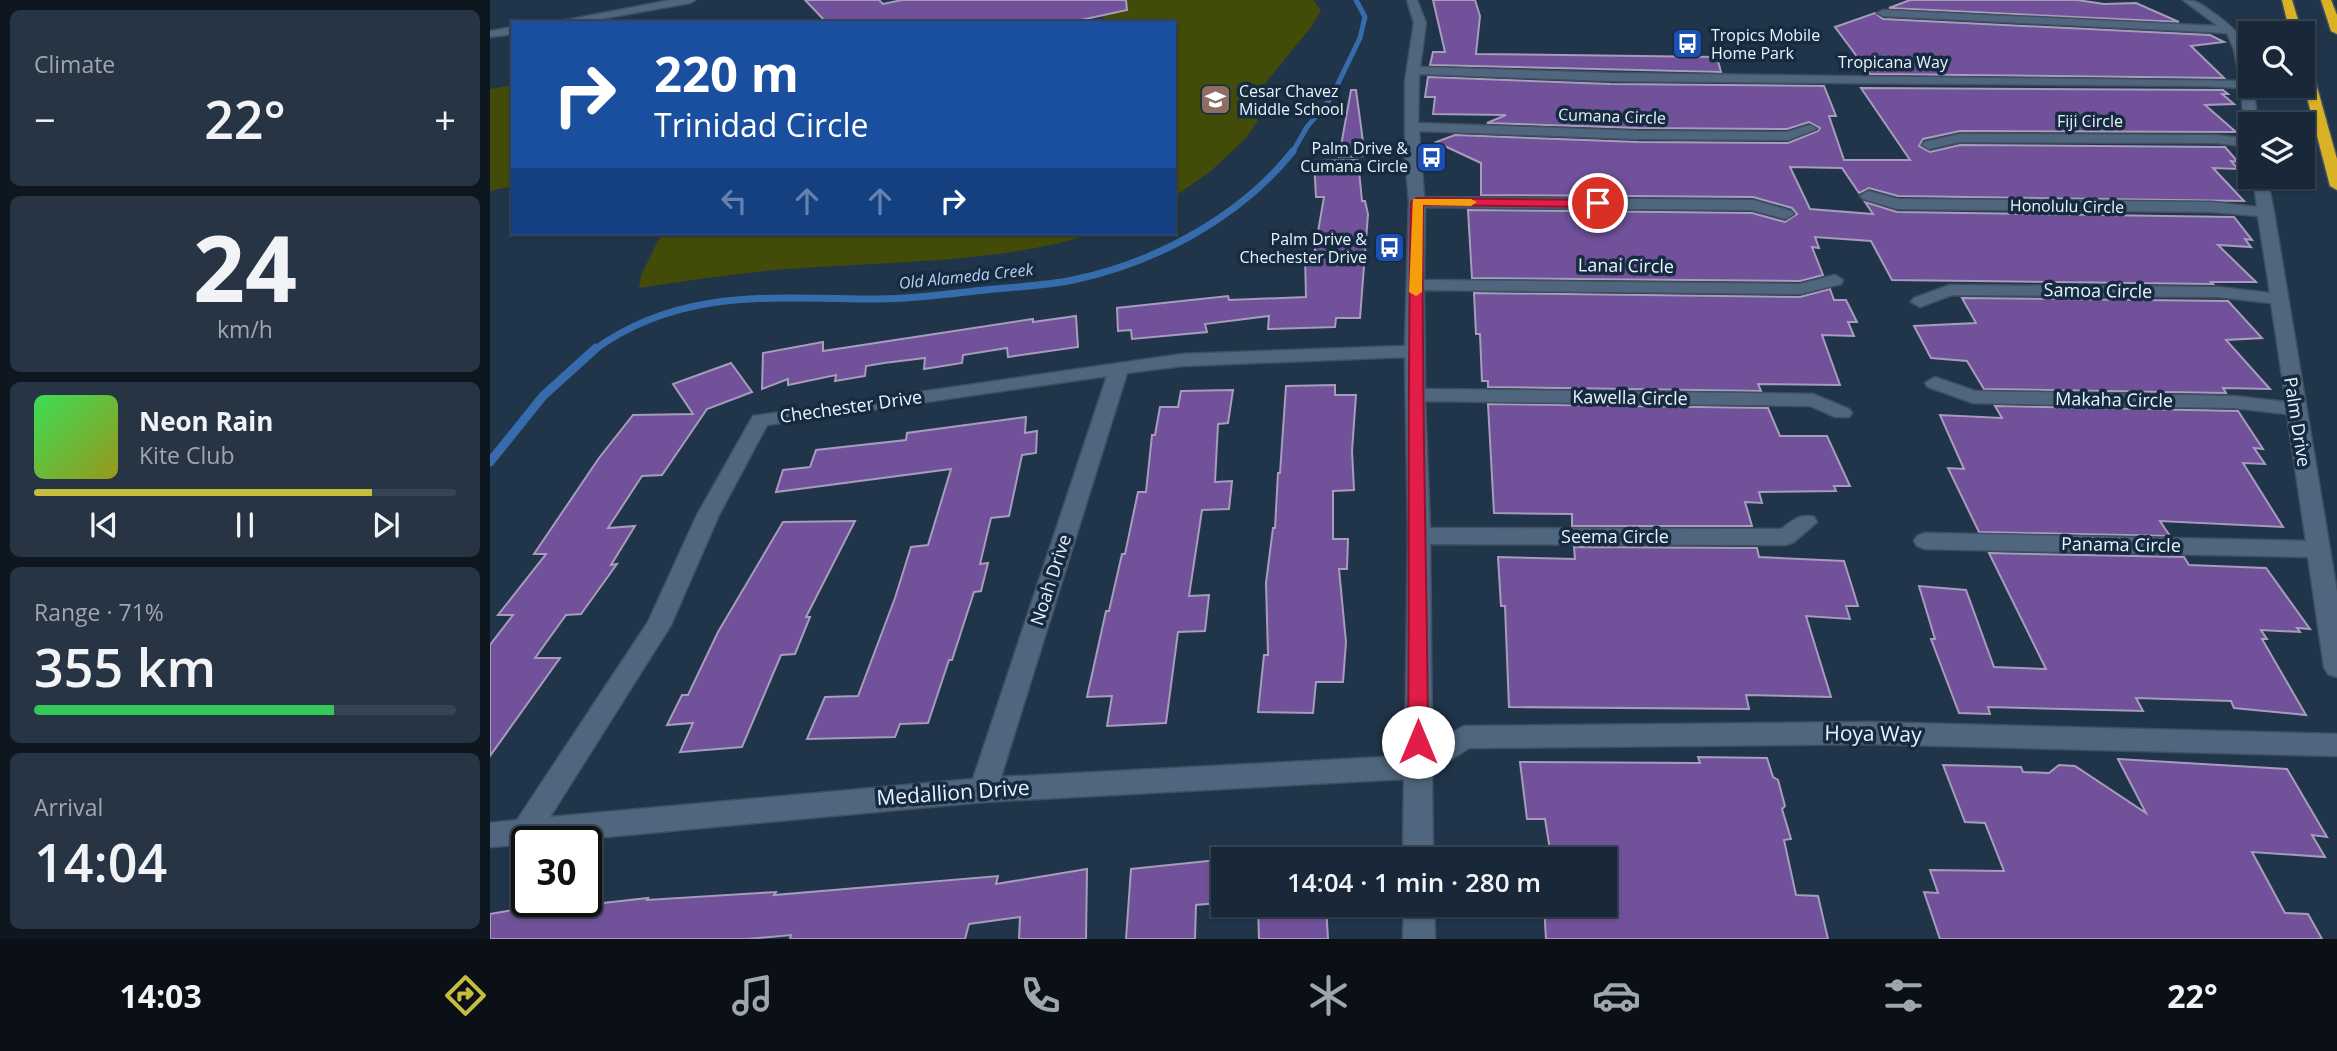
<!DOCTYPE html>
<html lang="en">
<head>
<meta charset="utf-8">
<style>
	body { margin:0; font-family:"Open Sans",sans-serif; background:#263443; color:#f1f3f6; height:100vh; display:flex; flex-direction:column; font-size:26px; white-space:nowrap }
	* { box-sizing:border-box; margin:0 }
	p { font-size:23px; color:#9fa6ae }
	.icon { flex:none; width:38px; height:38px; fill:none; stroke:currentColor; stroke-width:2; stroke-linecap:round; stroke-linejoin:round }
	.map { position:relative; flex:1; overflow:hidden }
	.drawer { display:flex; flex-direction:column; gap:10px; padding:10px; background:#0e161f; width:490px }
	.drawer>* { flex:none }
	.banner { position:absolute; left:21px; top:21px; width:665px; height:214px; border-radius:0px; box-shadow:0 2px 5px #0004,0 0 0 2px #374453; background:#1a4fa0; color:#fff; overflow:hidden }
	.tools { position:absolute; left:1748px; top:21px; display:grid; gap:14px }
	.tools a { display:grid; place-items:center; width:77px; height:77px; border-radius:0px; background:#192838; box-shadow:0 2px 5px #0004,0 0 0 2px #374453; font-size:35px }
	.speed { position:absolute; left:21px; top:826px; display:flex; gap:14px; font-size:35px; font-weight:700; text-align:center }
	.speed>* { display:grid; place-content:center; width:91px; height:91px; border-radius:50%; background:#192838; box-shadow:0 2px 5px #0004,0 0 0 2px #374453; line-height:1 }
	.speed .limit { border:4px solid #111; border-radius:10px; background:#fff; color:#111 }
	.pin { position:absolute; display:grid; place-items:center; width:60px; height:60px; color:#fff; margin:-30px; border:4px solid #fff; border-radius:50%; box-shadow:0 2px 7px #0007 }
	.me { position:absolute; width:77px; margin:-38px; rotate:0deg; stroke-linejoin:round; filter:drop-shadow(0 0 5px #0008) }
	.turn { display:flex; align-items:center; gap:24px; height:147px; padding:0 28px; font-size:32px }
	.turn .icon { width:91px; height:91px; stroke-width:2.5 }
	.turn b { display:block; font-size:49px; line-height:60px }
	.lanes { display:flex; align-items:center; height:66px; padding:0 28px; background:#0003; justify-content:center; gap:35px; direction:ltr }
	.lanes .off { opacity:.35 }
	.big { font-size:52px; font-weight:600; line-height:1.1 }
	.drawer .card { flex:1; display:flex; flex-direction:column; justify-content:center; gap:10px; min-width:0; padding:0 24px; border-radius:10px; background:#263443 }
	.drawer .dial { align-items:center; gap:0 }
	.dial b { font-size:91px; line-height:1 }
	.song { display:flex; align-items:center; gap:21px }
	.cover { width:84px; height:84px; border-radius:10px; background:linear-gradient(135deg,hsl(130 70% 55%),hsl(60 70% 35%)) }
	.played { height:7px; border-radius:4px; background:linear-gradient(90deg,#c6bc3d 80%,#374453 80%) }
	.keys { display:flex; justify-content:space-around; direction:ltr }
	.heat { display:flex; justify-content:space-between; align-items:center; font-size:38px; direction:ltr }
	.charge { height:10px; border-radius:5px; background:linear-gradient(90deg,#34c759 71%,#374453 0) }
	.trip { position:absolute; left:721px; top:847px; width:406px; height:70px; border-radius:0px; background:#192838; box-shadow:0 2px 5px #0004,0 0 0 2px #374453; font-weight:600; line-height:70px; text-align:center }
	.tabs { display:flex; height:112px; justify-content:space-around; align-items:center; background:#0a1016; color:#9fa6ae }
	.tabs .icon { width:49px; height:49px }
	.tabs .on { color:#c6bc3d }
	.tabs b { font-size:32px; color:#f1f3f6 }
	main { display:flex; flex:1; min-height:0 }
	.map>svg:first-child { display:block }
	.green { fill:#424b08 }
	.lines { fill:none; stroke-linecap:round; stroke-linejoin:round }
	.stream-far2 { stroke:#376cac; stroke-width:5 }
	.stream-far1 { stroke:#376cac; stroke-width:7 }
	.stream { stroke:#376cac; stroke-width:9 }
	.building { fill:#70519a; stroke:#a79cbb; stroke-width:2 }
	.minor-casing { stroke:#3f5061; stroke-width:3 }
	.highway-casing { stroke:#3f5061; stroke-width:3 }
	.minor { fill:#50667e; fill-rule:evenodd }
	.highway { fill:#d9b226; fill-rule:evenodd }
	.route { fill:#e11d48; stroke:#92132f; stroke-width:2 }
	.slow { fill:#f59e0b }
	.labels { text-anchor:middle; stroke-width:7; stroke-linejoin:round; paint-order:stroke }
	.far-poi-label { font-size:16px; fill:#e9f3fe; stroke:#172b40; text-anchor:start }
	.far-street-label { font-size:16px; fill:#e9f3fe; stroke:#172b40 }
	.far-water-label { font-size:16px; font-style:italic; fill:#b6d2f6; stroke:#172b40 }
	.street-label { font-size:18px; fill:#e9f3fe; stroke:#172b40 }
	.near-street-label { font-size:21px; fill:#e9f3fe; stroke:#172b40 }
</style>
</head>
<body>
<main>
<section class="drawer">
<div class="card"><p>Climate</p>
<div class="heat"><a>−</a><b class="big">22°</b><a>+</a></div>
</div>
<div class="card dial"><b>24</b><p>km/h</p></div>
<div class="card">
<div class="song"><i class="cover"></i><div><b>Neon Rain</b><p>Kite Club</p></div></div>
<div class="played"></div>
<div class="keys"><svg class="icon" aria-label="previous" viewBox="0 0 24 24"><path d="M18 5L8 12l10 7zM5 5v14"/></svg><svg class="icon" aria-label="pause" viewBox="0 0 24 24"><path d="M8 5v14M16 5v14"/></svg><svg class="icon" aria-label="next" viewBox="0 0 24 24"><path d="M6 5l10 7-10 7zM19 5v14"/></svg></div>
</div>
<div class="card"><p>Range · 71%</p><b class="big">355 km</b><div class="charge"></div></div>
<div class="card"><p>Arrival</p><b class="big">14:04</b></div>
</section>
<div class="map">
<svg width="1847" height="939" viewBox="0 0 1847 939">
	<rect width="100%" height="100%" fill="#21354a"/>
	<g class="green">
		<path d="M616,0H823L831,10L822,26L768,92L767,122L756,138L721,171L684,197V23H620L611,16L627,12L610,1Z"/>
		<path d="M23,85V186L0,191V89Z"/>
		<path d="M172,233H606C507,264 401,261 298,269C248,273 199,280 149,288L151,275Z"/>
	</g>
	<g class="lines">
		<path class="stream-far2" d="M802,153L817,127L841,98L870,38L875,17L866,0"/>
		<path class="stream-far1" d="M104,350C192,286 287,299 389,299C424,299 459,294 494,290C524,287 554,286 583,280C665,263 751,217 803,151"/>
		<path class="stream" d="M0,462L53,396L106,348"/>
	</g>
	<g class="building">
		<path d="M315,0H389L393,4L412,0H636L637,10L577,23H337Z"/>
		<path d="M943,0H985L990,16L986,54L1227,57L1231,72L940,65L943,52H955Z"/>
		<path d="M1420,0H1587L1614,4L1646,3L1689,22L1399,8Z"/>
		<path d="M1385,13L1393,19L1720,35L1734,42L1701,46L1734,78L1380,74L1345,27Z"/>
		<path d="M938,77L1120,84L1334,86L1346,116H1339L1354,160H1420L1371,88L1733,90L1738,94H1732L1744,104L1715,105L1746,132L1470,131L1433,139L1429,146L1440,152L1470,145L1735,147L1748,162L1741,161L1748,169L1723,168L1754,201L1408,196L1379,188L1369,193L1352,168L1300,167L1320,209L1383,214L1375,202L1407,212L1744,217L1762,240L1755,239L1761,247L1728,245L1766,282H1721L1723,284L1402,280L1381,241L1325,237L1329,248L1322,247L1333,275L1310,281L982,278L978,210L1262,213L1295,222L1307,214L1302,208L1263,197L991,195V163L946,142L965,135L1148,142L1298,143L1328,131L1330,128L1319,122L1297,129L1148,128L997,123L1016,115L943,114L945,97H935Z"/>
		<path d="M861,90H866L875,156L849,157Z"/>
		<path d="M868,160L872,201H875L878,214L870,318H846L845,327L778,329L779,316L715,324L717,332L642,339L641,330L628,331L627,308L738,296L739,300L816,297L815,256L824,255L834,197H826L824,161Z"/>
		<path d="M1340,289L1344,300H1356L1367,322H1358L1364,336L1332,335L1350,385L1268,384L1271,391L998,387V381H992L990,334H986L984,293L1310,297Z"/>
		<path d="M1472,298L1738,301L1772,338L1736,340L1780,389L1733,388L1736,393L1494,389L1477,361L1441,358L1424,326L1486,323Z"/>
		<path d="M586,316L588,347L518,357L517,348L473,355L472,363L434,369L435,358L394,363L376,366L375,376L345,381L346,375L298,385V379L272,389L273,353L333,342V351L543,319V322Z"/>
		<path d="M241,363L262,392L217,409L172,475L152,476L118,528L145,526L121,565L127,564L91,614L76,615L45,658H70L0,756V645L23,615H8L56,554H44L109,458L143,415L203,414L183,384Z"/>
		<path d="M845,385V395H866L862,451L864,490L843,491V539H858L857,569H849L856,642L853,682H826L823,713L768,712L774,655H778L776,583L783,528H785L788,473H790L796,386Z"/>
		<path d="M743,390L738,423L728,424L725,482L742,481L739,509L712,510L699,596L719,595L715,631L688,632L676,723L617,726L622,696L597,697L616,611H619L632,554H635L648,492H656L662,435H665L670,407H688L691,391Z"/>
		<path d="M998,404L1278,408L1290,436H1337L1360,486H1344L1346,491L1269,492L1272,503L1255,502L1262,526H1082V514L1004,513Z"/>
		<path d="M1505,406L1748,411L1773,449L1764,448L1775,464L1753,463L1793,527L1670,521L1680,536L1489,532L1458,468L1474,469L1450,415L1512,418Z"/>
		<path d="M536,417L535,433L547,431L546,453L532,455L519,516L501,518L490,564L498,563L491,591L484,592L462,660H459L438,723L410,724L405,737L317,739L335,697L368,696L405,598L421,547L438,545L461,469L286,492L293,470L320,467L326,450L416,440L417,433Z"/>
		<path d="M365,521L316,617H320L305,654L291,655L252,747L190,752L203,723L177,725L192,695H198L228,632L293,522Z"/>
		<path d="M1084,547L1267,548L1269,557L1354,561L1368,606H1356L1360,619L1316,616L1341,697L1256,695L1259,709L1019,707L1015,606H1011L1008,557L1085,559Z"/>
		<path d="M1499,553L1694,557L1699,565L1776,568L1820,629L1807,628L1810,632L1771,630L1777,639H1772L1816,715L1744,708L1741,701L1646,698L1653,711L1498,707L1500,714L1469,713L1441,639H1445L1429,586L1476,590L1504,667L1556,669Z"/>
		<path d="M1208,757L1277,758L1283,777L1288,780L1295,806L1292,809L1301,839L1294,840L1306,895L1328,896L1338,939H1056L1054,905H1115V849L1060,850L1055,819H1037L1030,762L1210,763Z"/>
		<path d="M1628,759L1797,769L1837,837L1822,835L1835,857L1762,852L1795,913L1818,914L1832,939H1450L1434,892L1448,893L1440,870L1514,871L1495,823L1475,822L1453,765L1531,767L1533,772L1559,773L1569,765L1585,766L1656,813Z"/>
		<path d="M727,860V903L706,905L705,939H636L641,869Z"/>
		<path d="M597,869L596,939H529L530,917L479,924L475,939H300L301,935L257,939H0V914L34,908L32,912L158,898L157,900L286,892L284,895L508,876L506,884Z"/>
		<path d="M768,905H836L838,939H769Z"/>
	</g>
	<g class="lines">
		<defs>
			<g id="minor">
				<path d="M181,0H205L200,3L88,23H61Z"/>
				<path d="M917,0H927L936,23L930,67L1120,73L1750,81L1744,50L1737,33L1393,16L1387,13L1393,10L1728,26L1693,0C1706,0 1712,4 1722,12C1754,34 1760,46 1760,86H1763L1768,124H1760V128L1754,124L1751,88L1715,86L1120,81L929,74L928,123L1148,131L1297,132L1320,125L1327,129L1298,140L1148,139L929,131L934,197L1263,200L1301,211L1304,214L1296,219L1262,210L935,207L934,280L1310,284L1345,275L1353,280L1351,284L1310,294L934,290L935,389L1323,394L1359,409L1362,413L1359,417H1345L1320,406L935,401L940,528L1291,529C1302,521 1310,513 1324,517L1327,522L1304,542L1296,545L940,544L942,744L974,726L1379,722L1847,734V756L1379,744L979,748L942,772L943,859H913L914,779L493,802L62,842H37V844L0,847V823L27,820L158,622L207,515L263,416L692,354L915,346L919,202L915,157V81L924,23ZM915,357L918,536L915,756L511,777L637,373L692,366ZM617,376L483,779L60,817L181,625L229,515L277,425Z"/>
				<path d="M23,27V34L0,37V31Z"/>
				<path d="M1470,134L1726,135L1760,139V147L1726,143L1470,142L1439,149L1432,145L1434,142Z"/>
				<path d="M1763,177H1777L1784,212L1847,592V677L1838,674L1834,667L1818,557L1435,549L1427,546L1424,541L1427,536L1435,533L1816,541L1797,414L1744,408L1483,403L1438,387L1435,383L1445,377L1485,391L1744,396L1796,402L1781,303L1728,297L1462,295L1430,307L1421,302L1424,298L1460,285L1728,287L1780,293L1768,216L1722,212L1407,209L1373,199L1370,196L1378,191L1408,199L1722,202L1767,207Z"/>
				<path d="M914,905H944L945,939H913Z"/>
			</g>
			<g id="highway">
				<path d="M1792,0H1802L1812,33H1800Z"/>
				<path d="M1831,0H1841L1847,15V34L1841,31Z"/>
				<path d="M1813,54L1819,58L1847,159V190L1840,186L1813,82Z"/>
			</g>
		</defs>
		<use href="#minor" class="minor-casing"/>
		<use href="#highway" class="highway-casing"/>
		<use href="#minor" class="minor"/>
		<use href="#highway" class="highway"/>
	</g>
	<path class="route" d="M927,198L1108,200L1114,203L1108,207L933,205C931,384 937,563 938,742L935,747L928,750L921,747L918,742C920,562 917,382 921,202Z"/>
	<path class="slow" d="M923,199H981L987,202L981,206L933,205L932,292L926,296L919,292Z"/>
	<defs>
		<symbol id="bus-square" viewBox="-11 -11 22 22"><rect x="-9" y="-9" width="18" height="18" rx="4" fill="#1a4fb4" stroke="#172b40"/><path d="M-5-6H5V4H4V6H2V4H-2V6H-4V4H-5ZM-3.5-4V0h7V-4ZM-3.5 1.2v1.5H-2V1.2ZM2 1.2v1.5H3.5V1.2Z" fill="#fff"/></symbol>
		<symbol id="school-square" viewBox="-11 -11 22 22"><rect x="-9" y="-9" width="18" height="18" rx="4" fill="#8d6e63" stroke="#172b40"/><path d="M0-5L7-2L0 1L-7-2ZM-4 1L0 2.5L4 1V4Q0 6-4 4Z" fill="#fff"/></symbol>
	</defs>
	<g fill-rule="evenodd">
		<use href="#bus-square" x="1180" y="26" width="35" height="35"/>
		<use href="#school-square" x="708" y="82" width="35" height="35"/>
		<use href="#bus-square" x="924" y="140" width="35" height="35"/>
		<use href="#bus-square" x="882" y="230" width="35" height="35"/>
	</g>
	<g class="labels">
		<g class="far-poi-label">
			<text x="1221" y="41">Tropics Mobile<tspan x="1221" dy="18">Home Park</tspan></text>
			<text x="749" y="97">Cesar Chavez<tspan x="749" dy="18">Middle School</tspan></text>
			<text x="918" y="154" text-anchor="end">Palm Drive &amp;<tspan x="918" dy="18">Cumana Circle</tspan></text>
			<text x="877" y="245" text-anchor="end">Palm Drive &amp;<tspan x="877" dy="18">Chechester Drive</tspan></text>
		</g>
		<g class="far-street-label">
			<text x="1403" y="68">Tropicana Way</text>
			<text transform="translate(1122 116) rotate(2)" y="6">Cumana Circle</text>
			<text x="1600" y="127">Fiji Circle</text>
			<text transform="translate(1577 206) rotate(1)" y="6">Honolulu Circle</text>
		</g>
		<g class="far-water-label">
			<text transform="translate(476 276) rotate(-6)" y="6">Old Alameda Creek</text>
		</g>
		<g class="street-label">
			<text transform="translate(1136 266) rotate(1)" y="6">Lanai Circle</text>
			<text transform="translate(1608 291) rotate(1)" y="6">Samoa Circle</text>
			<text transform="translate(1140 398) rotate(1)" y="6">Kawella Circle</text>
			<text transform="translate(1624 400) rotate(1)" y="6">Makaha Circle</text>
			<text transform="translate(361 407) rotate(-8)" y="6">Chechester Drive</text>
			<text transform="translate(1807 422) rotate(81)" y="6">Palm Drive</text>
			<text x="1125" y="543">Seema Circle</text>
			<text transform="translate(1631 545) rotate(1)" y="6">Panama Circle</text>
			<text transform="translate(561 580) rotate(-72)" y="6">Noah Drive</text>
		</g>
		<g class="near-street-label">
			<text transform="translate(1383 734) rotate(1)" y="7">Hoya Way</text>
			<text transform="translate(463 793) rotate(-4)" y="7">Medallion Drive</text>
		</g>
	</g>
</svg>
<div class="tools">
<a><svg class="icon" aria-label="search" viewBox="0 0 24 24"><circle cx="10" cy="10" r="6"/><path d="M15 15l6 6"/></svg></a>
<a><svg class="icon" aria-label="layers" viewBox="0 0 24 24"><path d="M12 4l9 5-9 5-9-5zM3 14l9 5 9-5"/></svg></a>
</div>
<div class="speed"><div class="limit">30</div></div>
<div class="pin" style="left:1108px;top:203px;background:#d93025"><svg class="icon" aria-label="arrive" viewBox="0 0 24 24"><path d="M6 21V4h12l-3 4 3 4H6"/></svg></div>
<svg class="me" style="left:928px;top:742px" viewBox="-20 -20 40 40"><circle r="19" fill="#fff"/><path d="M0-13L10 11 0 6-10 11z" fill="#e11d48"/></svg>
<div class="trip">14:04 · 1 min · 280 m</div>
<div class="banner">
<div class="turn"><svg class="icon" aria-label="right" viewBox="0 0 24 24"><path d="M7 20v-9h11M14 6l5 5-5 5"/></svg><div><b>220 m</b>Trinidad Circle</div></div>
<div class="lanes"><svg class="icon off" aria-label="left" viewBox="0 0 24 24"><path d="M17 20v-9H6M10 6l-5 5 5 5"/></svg><svg class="icon off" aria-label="ahead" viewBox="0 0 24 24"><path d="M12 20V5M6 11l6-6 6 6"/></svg><svg class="icon off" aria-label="ahead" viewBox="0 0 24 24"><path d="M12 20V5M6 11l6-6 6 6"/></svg><svg class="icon" aria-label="right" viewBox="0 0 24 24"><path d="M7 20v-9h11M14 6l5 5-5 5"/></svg></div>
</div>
</div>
</main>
<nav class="tabs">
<b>14:03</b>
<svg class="icon on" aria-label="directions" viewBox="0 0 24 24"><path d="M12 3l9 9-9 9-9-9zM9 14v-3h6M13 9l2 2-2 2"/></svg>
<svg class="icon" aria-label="music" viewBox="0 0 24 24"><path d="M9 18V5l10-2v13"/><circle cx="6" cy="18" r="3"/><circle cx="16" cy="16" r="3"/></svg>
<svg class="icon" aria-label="phone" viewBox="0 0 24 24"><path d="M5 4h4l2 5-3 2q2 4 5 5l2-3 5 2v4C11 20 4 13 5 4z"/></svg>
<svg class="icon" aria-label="climate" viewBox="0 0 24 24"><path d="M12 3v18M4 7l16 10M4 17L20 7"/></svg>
<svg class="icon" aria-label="car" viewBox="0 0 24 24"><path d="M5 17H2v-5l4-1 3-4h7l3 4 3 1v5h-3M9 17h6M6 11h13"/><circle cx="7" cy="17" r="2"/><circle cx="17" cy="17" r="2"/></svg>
<svg class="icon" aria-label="filters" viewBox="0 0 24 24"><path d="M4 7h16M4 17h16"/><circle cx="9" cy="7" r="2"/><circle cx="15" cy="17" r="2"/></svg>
<b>22°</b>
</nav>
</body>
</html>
